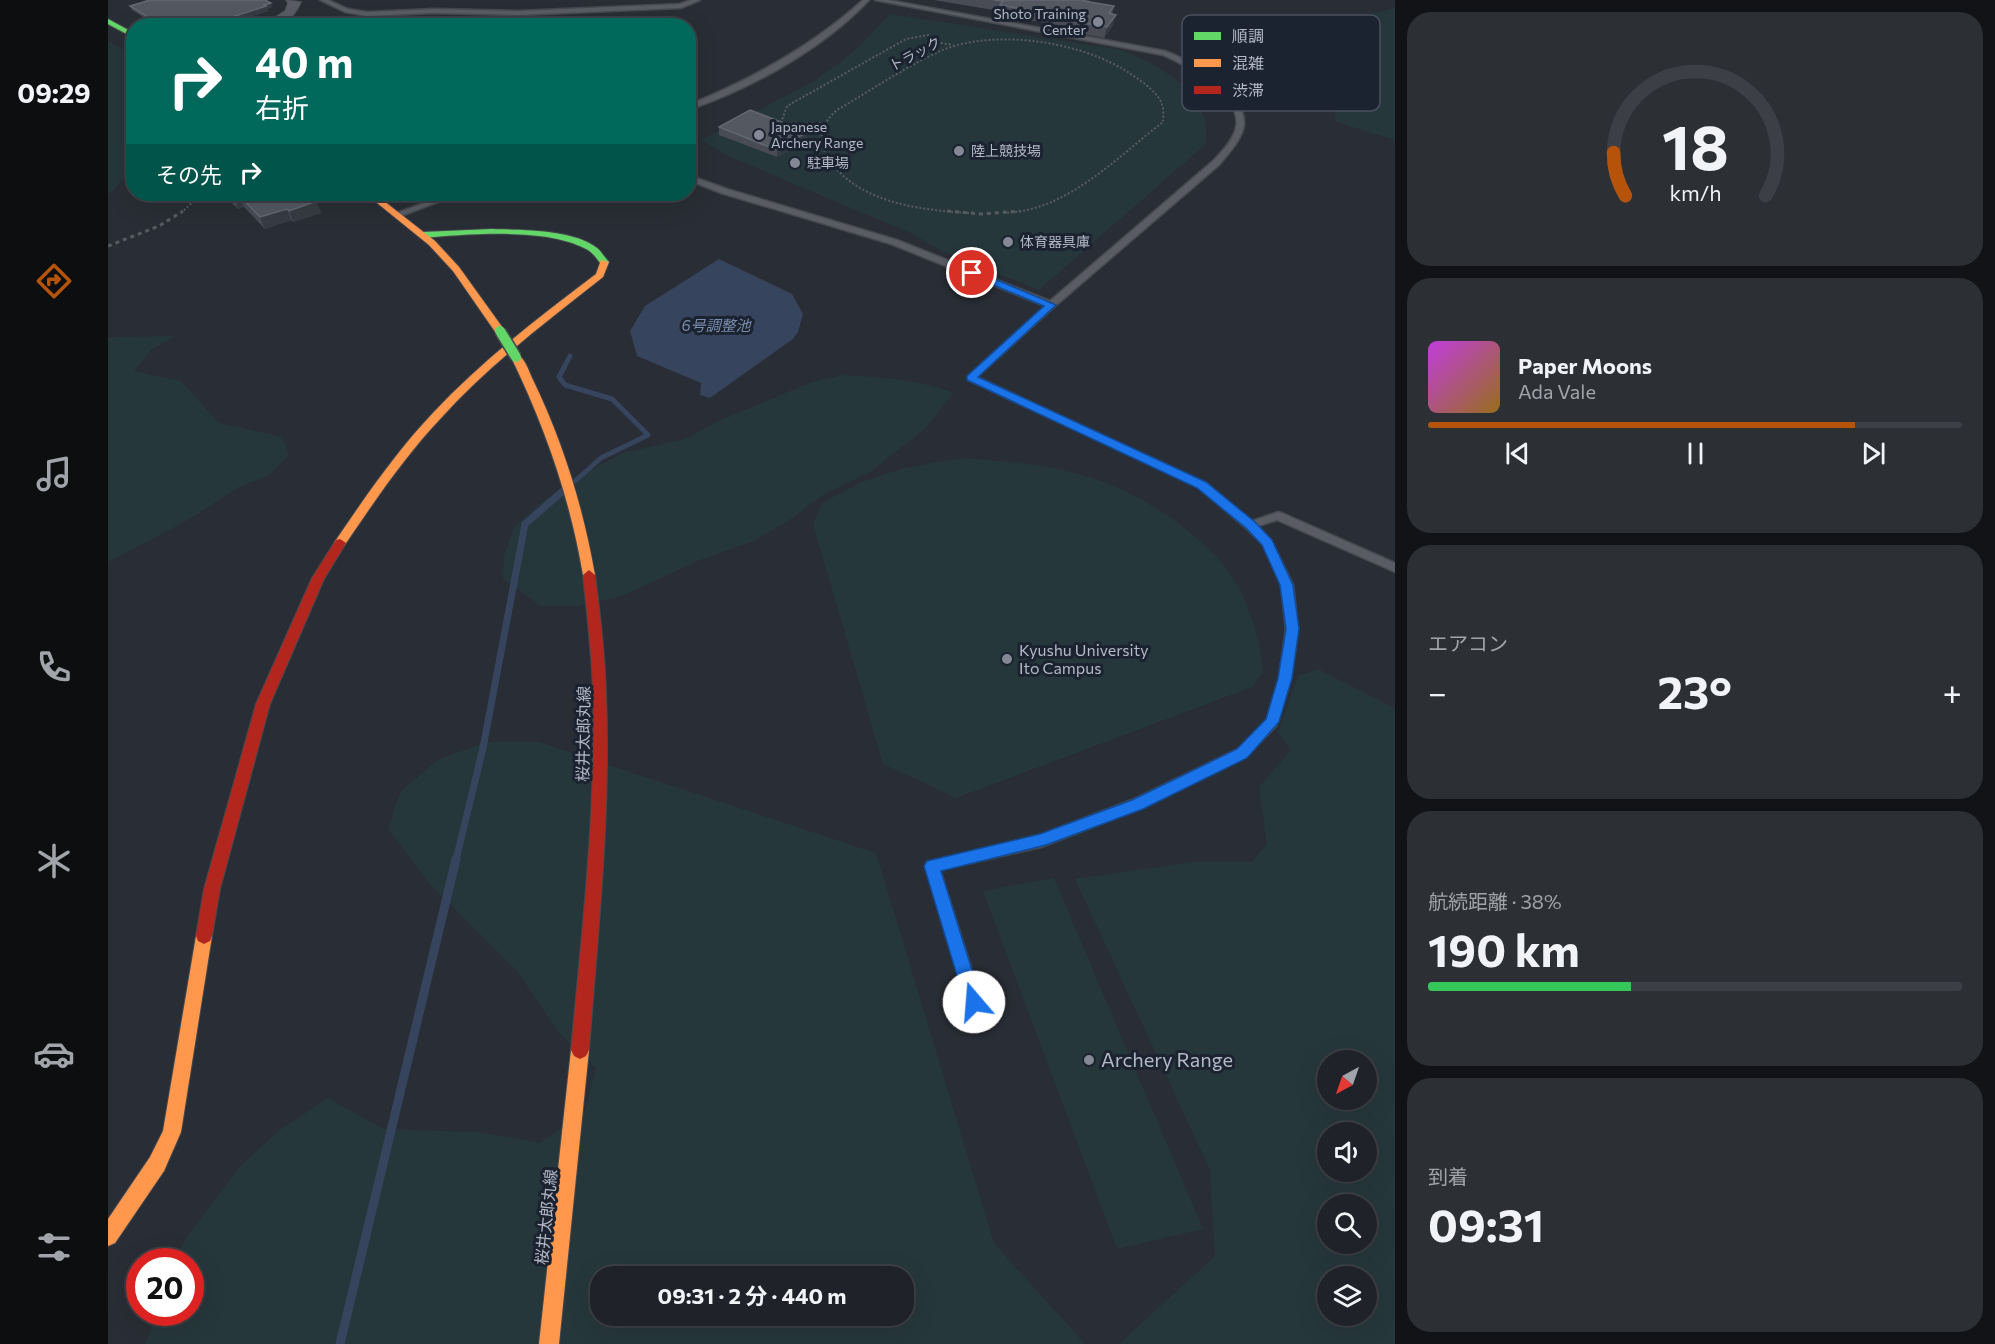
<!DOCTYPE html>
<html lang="ja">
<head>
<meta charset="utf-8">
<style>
	body { margin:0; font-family:Commissioner,"Noto Sans JP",sans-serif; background:#2c2f34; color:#f1f3f6; height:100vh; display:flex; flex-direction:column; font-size:22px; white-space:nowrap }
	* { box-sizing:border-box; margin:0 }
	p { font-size:20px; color:#a1a4a8 }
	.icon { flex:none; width:33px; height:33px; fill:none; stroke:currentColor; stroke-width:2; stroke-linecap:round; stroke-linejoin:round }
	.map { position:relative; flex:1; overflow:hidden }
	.details { display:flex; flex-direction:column; gap:12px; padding:12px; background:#111316; width:600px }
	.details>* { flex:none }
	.hud { position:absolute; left:18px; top:18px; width:570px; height:183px; border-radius:24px; box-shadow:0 6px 24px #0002,0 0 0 2px #3c3f45; background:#00695c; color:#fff; overflow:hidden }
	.needle { width:39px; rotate:220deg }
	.tools { position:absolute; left:1209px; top:1050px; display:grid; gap:12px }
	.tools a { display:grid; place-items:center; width:60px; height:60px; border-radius:50%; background:#1f2228; box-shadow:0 6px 24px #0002,0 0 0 2px #3c3f45; font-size:30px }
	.speed { position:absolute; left:18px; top:1248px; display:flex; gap:12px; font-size:30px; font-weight:700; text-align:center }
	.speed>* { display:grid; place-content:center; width:78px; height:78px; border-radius:50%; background:#1f2228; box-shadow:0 6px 24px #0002,0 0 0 2px #3c3f45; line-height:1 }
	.speed .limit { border:9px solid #d22; background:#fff; color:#111 }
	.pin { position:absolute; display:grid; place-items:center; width:51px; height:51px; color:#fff; margin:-26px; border:3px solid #fff; border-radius:50%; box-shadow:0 2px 6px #0007 }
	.me { position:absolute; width:66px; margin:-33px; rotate:342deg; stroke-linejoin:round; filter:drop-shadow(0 0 4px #0008) }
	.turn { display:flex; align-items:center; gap:21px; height:126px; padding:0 30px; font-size:27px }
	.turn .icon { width:78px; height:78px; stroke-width:2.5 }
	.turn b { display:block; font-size:42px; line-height:51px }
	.then { display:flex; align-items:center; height:57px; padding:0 30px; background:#0003; gap:12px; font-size:22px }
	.big { font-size:45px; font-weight:700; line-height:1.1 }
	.details .widget { flex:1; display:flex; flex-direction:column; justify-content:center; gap:9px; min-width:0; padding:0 21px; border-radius:24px; background:#2c2f34 }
	.details .dial { align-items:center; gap:0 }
	.dial svg { height:156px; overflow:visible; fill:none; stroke:#3c3f45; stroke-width:7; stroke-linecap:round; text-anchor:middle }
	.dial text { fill:#f1f3f6; stroke:none }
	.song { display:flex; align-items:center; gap:18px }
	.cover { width:72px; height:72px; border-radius:9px; background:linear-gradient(135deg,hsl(290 70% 55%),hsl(40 70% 35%)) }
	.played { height:6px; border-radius:3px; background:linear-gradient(90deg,#b45309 80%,#3c3f45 80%) }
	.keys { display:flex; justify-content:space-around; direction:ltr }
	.heat { display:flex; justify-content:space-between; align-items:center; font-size:33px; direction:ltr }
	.charge { height:9px; border-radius:4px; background:linear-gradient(90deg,#34c759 38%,#3c3f45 0) }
	.trip { position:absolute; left:482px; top:1266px; width:324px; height:60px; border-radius:24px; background:#1f2228; box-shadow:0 6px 24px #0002,0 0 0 2px #3c3f45; font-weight:700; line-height:60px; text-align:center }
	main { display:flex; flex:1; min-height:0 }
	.tabs { display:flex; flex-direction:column; width:108px; justify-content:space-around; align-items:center; background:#0c0e10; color:#a1a4a8 }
	.tabs .icon { width:42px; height:42px }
	.tabs .selected { color:#b45309 }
	.tabs b { font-size:27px; color:#f1f3f6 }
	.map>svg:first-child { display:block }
	.green { fill:#26373b; fill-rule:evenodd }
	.water { fill:#36445e }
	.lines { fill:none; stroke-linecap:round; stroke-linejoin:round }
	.stream-far2 { stroke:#36445e; stroke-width:5 }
	.stream-far1 { stroke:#36445e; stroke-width:7 }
	.stream { stroke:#36445e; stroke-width:9 }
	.lane-casing { stroke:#45484e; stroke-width:3 }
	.street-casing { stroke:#45484e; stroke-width:2 }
	.fast-casing { stroke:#45484e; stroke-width:2 }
	.slow-casing { stroke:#45484e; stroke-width:2 }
	.jam-casing { stroke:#45484e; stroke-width:2 }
	.path-far1 { stroke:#565b61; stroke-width:2; stroke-dasharray:2 2; stroke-linecap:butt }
	.path { stroke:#565b61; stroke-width:3; stroke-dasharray:4 4; stroke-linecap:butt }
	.lane { fill:#595c64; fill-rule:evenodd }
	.street { fill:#595c64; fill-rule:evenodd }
	.fast { fill:#63d668; fill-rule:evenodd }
	.slow { fill:#ff974d; fill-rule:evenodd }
	.jam { fill:#b3261e; fill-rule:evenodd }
	.fast-bridge-casing { stroke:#45484e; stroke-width:13; stroke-linecap:butt }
	.fast-bridge { stroke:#63d668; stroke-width:10 }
	.wall { fill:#494c55 }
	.shaded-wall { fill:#373b43 }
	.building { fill:#545861; stroke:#636771; stroke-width:1.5 }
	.route { fill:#1a73e8; stroke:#114b97; stroke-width:1.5 }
	.poi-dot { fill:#838894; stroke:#1c2330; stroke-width:2 }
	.labels { text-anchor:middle; stroke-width:6; stroke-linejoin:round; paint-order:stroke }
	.far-poi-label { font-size:14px; fill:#b3b9c7; stroke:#1c2330; text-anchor:start }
	.far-street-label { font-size:14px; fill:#b3b9c7; stroke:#1c2330 }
	.far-water-label { font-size:15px; font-style:italic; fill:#7b8eae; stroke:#1c2330 }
	.poi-label { font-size:16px; fill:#b3b9c7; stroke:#1c2330; text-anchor:start }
	.street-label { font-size:16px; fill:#b3b9c7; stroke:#1c2330 }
	.near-poi-label { font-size:20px; fill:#b3b9c7; stroke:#1c2330; text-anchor:start }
	.key { fill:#1c2330; stroke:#49505d; stroke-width:1.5 }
	.key-label { font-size:16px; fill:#b3b9c7 }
</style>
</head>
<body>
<main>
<nav class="tabs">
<b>09:29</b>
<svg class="icon selected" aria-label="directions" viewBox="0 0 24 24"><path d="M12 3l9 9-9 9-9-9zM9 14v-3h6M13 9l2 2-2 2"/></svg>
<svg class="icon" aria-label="music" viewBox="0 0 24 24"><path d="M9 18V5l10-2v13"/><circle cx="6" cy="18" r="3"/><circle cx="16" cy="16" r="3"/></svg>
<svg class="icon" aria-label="phone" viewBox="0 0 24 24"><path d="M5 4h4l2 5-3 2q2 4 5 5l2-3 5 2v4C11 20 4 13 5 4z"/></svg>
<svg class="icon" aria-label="climate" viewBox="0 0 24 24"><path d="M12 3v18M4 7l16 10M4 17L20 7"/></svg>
<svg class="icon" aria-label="car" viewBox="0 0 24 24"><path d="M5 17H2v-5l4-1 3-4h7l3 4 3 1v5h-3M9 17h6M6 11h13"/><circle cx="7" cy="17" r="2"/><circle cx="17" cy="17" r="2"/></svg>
<svg class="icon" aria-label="filters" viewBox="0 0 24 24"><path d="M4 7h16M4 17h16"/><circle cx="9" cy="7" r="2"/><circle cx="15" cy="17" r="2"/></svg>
</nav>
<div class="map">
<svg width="1287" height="1344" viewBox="0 0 1287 1344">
	<rect width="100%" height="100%" fill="#292d35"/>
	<g class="green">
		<path d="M1287,8V140L1228,122L1226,108L1255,80L1253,60L1233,31C1244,16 1270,13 1287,8Z"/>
		<path d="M782,14L1014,50C1055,67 1104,93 1098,144L931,290L832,250L807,235L622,157L593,140L708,80L749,49Z"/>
		<path d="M0,41L26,55L25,169L0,195Z"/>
		<path d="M67,336L43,350L26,371L73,381L111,423L175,437L181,456L161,475L131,487L80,520L0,562V337Z"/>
		<path d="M734,375C772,377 810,379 845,393L818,428L762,472L715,495L684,518L646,541L592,560L514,596L470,606H433L395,579L396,556L406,527L440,497L473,475L515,453L577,439L611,421L701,383Z"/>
		<path d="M854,458C891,461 927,463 963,472C1015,484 1070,517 1108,556C1136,585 1152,633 1155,673L1144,687L848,798L775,764L705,524L714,503L751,483L796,468Z"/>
		<path d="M1210,669L1287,708V1344H1011L1107,1256L1102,1170L967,879L1084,862H1144L1159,844L1151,787L1183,750L1170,732L1190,676ZM1258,1060V1100H1220V1060ZM1258,1132V1172H1220V1132ZM1258,1204V1244H1220V1204ZM1258,1276V1316H1220V1276Z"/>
		<path d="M379,742H431L768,853L886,1243L977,1344H37L49,1313L82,1312V1262L68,1261L76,1241L133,1165L173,1129L220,1098L275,1129L369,1132L432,1143L477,1111L488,1068L451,1033L409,971L322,884L280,829L292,792L331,759ZM492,1276H795V1316H492Z"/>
		<path d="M946,878L1095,1229L1009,1249L875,891Z"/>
	</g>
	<path class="water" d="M611,259L684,294L695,314L690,332L685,339L602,398L592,395L593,383L529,356L522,331L537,306Z"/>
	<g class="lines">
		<g class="stream-far2">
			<path d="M462,356L451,377L457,385L504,399L540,435L493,458L467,481"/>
			<path d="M453,492L456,490"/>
		</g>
		<path class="stream-far1" d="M348,860L375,748L417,524L455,491"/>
		<path class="stream" d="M232,1344L348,859"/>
		<defs>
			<g id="lane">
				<path d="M212,0H220L240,9L259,12L326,9L411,11L572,4L583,0H592L573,8L411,15L326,13L259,16L237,12Z"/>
				<path d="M755,0H761C716,48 643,89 580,110V105C644,79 703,47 755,0Z"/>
				<path d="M767,0H780L1057,51C1082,60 1139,93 1136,125C1134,140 1120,154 1111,165L946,307L869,377L1098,483L1144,521L1170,512L1174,513L1287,563V572L1169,520L1150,526L1163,540L1185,585L1190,629L1183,678L1168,726L1138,757L1034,808L933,847L832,870L880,1021L877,1026L872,1028L867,1026L864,1021L817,866L819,862L932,835L1024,800L1130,749L1159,720L1171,678L1178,629L1173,585L1155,545L1138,528L1090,487L860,380V376L937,306L783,244L613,193L580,180V175L619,189L789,240L942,301L1105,161C1113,152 1123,143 1127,131C1139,97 1079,66 1055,55Z"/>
				<path d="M341,194H351L293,216L286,214Z"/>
			</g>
			<path id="street" d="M178,0L193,2C185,21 173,26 153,26L177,11L180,3Z"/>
			<g id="fast">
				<path d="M0,19L26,33V38L0,24Z"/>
				<path d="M384,229C413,230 465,229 489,248C493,251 497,258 501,262L493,264C489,259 485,253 480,250C441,227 360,234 315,238L310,235L315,232Z"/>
			</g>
			<g id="slow">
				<path d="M258,194H267L327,241L351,267L397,331L396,333H388L345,271L321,245Z"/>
				<path d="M493,260L501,262L495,277C439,321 381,365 333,418C296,457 266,502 236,546H228L226,543L228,540C258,496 288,452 325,413C374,361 431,317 488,274Z"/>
				<path d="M408,354C417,357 421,372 425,380C455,442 475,507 487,575L485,578L481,580L475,575C462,498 437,427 403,357Z"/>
				<path d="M96,928L102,931L104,936L73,1132L56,1171L7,1243L0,1246V1219L42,1157L55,1131L88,936L90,931Z"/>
				<path d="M472,1041L478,1044L481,1050L451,1344H431L463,1050L466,1044Z"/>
			</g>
			<g id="jam">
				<path d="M232,539L238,543L216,579L162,704L112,889L104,936L102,941L96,944L90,941L88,936L96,889L148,704L204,578L228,540Z"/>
				<path d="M481,570L487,575C492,614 497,654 498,693C503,812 490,932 481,1050L478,1056L472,1059L466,1056L463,1050C474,932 488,813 485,694C484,654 479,614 475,575Z"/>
			</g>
		</defs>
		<use href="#lane" class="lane-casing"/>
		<use href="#street" class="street-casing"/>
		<use href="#fast" class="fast-casing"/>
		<use href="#slow" class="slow-casing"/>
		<use href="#jam" class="jam-casing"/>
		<g class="path-far1">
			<path d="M717,123H673L679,106L798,39L820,35L833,43L845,45"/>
			<path d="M73,213L93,194"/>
			<path d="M861,213C810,210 741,202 716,150C709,135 717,120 729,110C762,91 794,69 828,53C880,28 964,40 1013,68C1025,75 1049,90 1054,104C1056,109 1055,117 1055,122C1008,158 959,211 896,213"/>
		</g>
		<g class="path">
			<path d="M839,211L874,214L912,211"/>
			<path d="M0,246L51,226L75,211"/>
		</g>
		<use href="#lane" class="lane"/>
		<use href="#street" class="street"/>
		<use href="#fast" class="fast"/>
		<use href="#slow" class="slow"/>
		<use href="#jam" class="jam"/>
		<defs>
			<path id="fast-bridge" d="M392,331L408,357"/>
		</defs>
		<use href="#fast-bridge" class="fast-bridge-casing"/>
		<use href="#fast-bridge" class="fast-bridge"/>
	</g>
	<g class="wall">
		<path d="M826,0H981L980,2L1006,6L1004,14L1005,25L996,38L961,31L962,27L890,15L891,11Z"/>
		<path d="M22,6L164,7L159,9L160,11L112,26H50L24,10Z"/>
		<path d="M611,127L699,132V140L669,157L611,135Z"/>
		<path d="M115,194H201L213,213L185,222L183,220L157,229L136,207L130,209Z"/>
	</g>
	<g class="shaded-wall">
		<path d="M163,3L164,7L159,9L160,11L112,26H97Z"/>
		<path d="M1008,15L1005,25L996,38L999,27Z"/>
		<path d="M699,132V140L669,157V150Z"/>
		<path d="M131,195L136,207L130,209L126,197Z"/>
		<path d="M209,201L213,213L185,222L181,211Z"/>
		<path d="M179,209L183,220L157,229L152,217Z"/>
	</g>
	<g class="building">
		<path d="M42,0H157L163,3L156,5L158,6L97,26H55L22,6Z"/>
		<path d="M886,0H976V1L1006,6L1001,13L1008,15L999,27L963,21L966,18L892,5L895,1Z"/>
		<path d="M642,110L699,132L669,150L611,127Z"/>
		<path d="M122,194H201L209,201L181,211L179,209L152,217L131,195L126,197Z"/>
	</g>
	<path class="route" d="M861,271H868L948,305L870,377L1098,482L1147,522L1164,540L1185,585L1191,629L1184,678L1171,722L1139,758L1035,809L938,845L833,871L874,1002L872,1008L866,1010L860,1008L857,1002L816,866L819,861L932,834L1024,800L1129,749L1158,719L1170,678L1178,629L1172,585L1154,545L1138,528L1089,488L859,380V376L936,306L861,275Z"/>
	<g class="poi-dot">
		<circle cx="990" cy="22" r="6"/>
		<circle cx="651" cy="135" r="6"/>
		<circle cx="851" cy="151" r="6"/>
		<circle cx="687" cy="163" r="6"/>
		<circle cx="900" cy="242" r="6"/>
		<circle cx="899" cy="659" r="6"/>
		<circle cx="981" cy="1060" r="6"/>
	</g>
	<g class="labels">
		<g class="far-poi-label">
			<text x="978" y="19" text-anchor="end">Shoto Training<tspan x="978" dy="16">Center</tspan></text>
			<text x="663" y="132">Japanese<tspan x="663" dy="16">Archery Range</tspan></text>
			<text x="863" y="156">陸上競技場</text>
			<text x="699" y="168">駐車場</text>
			<text x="912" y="247">体育器具庫</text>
		</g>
		<g class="far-street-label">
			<text transform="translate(807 54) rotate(-28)" y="5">トラック</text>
		</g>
		<g class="far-water-label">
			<text x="608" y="331">6号調整池</text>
		</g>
		<g class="poi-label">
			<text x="911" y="656">Kyushu University<tspan x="911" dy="18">Ito Campus</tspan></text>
		</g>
		<g class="street-label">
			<text transform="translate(475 734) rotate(-89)" y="6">桜井太郎丸線</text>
			<text transform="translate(438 1217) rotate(-84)" y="6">桜井太郎丸線</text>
		</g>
		<g class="near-poi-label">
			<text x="993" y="1067">Archery Range</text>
		</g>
	</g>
	<rect x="1074" y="15" width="198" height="96" rx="9" class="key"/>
	<rect x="1086" y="32" width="27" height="8" fill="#63d668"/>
	<rect x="1086" y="59" width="27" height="8" fill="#ff974d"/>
	<rect x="1086" y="86" width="27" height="8" fill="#b3261e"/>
	<g class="key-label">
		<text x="1124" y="42">順調</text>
		<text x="1124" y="69">混雑</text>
		<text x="1124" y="96">渋滞</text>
	</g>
</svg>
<div class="tools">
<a><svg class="needle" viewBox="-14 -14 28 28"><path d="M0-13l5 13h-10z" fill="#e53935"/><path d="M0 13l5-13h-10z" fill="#a1a4a8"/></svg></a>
<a><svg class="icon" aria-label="sound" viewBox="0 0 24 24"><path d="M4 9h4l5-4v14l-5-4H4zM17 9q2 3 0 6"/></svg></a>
<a><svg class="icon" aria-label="search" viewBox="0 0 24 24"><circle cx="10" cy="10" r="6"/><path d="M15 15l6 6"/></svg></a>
<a><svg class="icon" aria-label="layers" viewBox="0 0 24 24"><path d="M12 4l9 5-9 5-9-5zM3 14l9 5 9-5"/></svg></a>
</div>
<div class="speed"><div class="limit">20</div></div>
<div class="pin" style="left:864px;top:273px;background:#d93025"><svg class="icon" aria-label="arrive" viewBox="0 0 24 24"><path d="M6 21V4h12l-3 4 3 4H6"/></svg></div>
<svg class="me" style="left:866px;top:1002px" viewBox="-20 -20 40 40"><circle r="19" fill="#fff"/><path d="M0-13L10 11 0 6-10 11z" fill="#1a73e8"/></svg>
<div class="trip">09:31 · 2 分 · 440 m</div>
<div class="hud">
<div class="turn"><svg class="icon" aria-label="right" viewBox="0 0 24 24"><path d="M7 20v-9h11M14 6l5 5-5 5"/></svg><div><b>40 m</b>右折</div></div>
<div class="then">その先<svg class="icon" aria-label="right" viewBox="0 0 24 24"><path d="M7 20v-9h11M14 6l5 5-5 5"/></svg></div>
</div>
</div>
<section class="details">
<div class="widget dial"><svg viewBox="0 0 100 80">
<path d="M14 69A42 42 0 1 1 86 69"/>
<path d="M14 69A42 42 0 0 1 8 47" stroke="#b45309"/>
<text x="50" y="56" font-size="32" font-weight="700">18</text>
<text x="50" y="72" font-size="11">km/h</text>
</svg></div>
<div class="widget">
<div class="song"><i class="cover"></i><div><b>Paper Moons</b><p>Ada Vale</p></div></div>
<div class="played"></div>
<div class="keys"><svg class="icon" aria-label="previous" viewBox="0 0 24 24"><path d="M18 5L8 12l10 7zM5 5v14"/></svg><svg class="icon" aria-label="pause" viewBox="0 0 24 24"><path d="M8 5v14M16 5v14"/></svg><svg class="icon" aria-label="next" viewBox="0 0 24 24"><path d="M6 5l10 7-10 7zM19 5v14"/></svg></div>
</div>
<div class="widget"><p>エアコン</p>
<div class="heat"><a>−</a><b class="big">23°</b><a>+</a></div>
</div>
<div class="widget"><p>航続距離 · 38%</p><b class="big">190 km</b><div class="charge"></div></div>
<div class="widget"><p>到着</p><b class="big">09:31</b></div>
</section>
</main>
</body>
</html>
